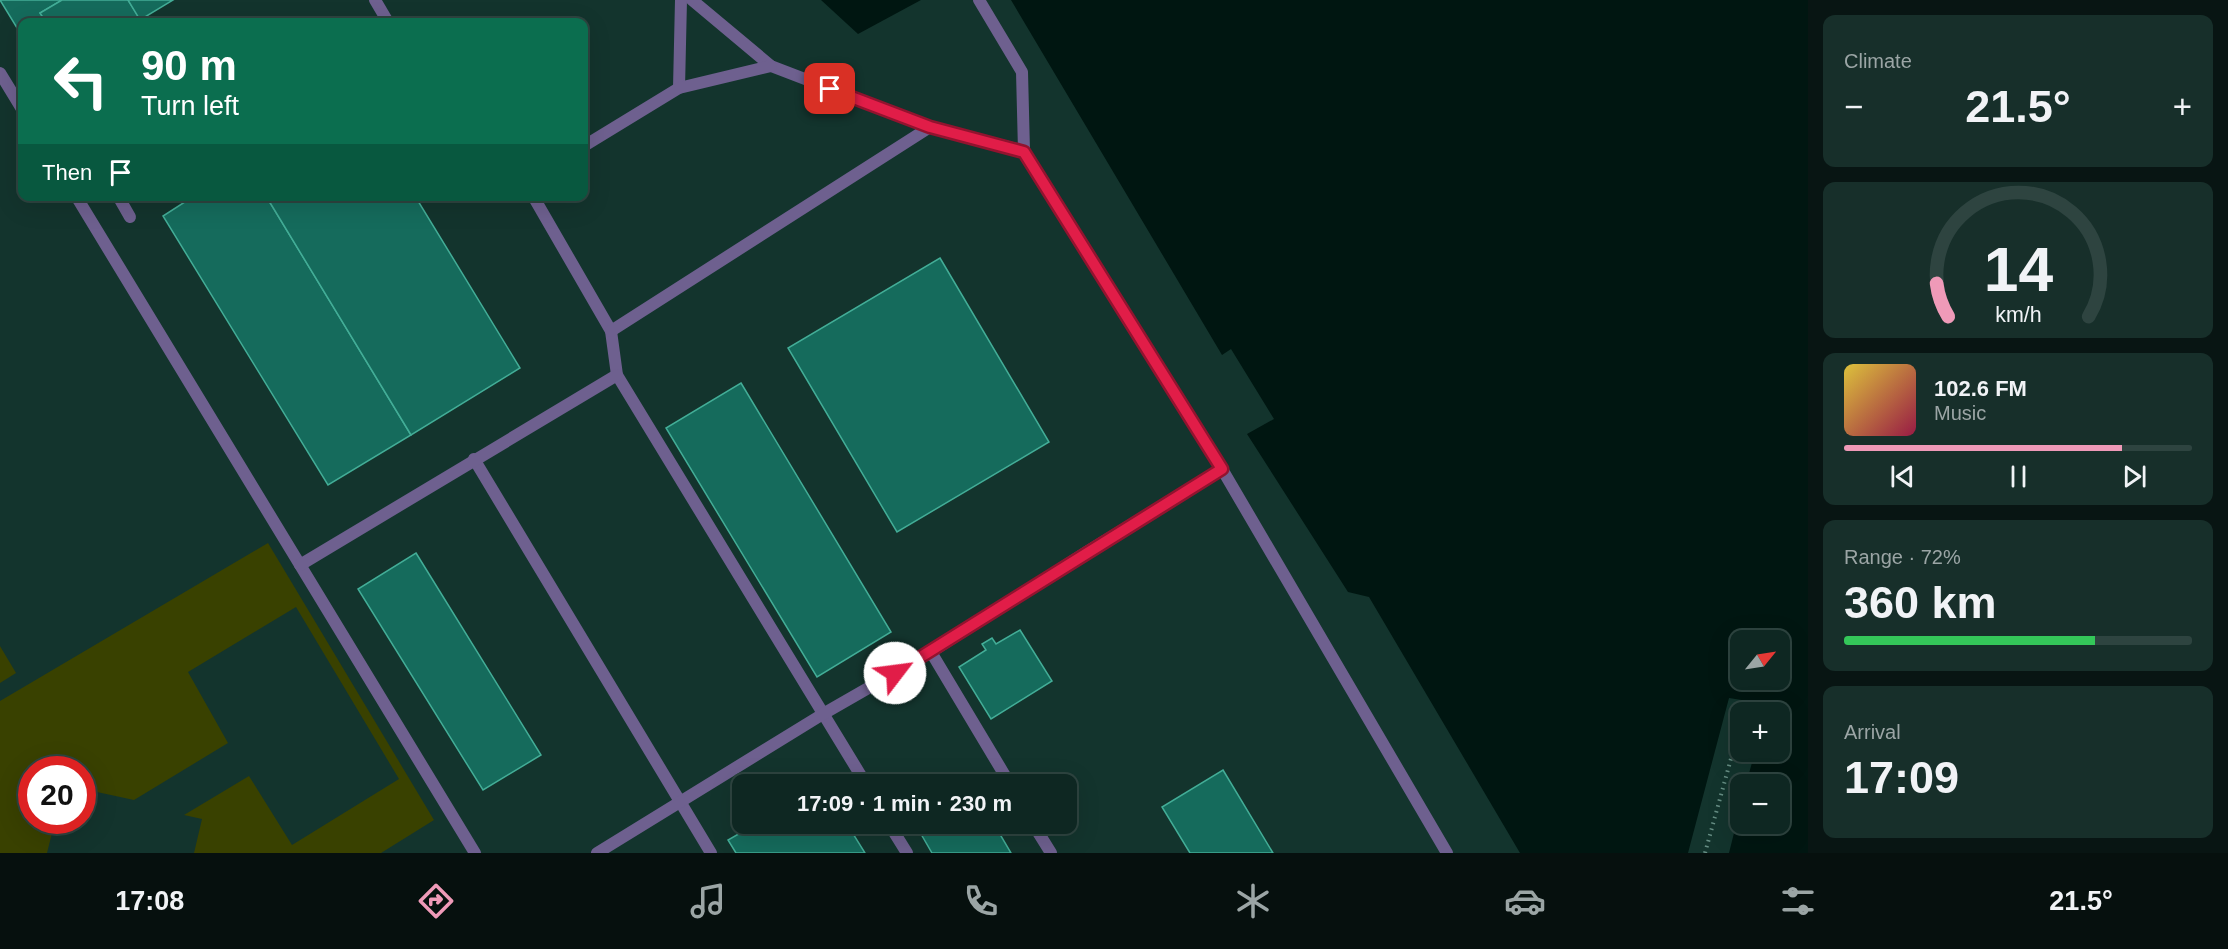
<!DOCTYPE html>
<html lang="en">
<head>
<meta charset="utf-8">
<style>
	body { margin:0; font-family:Helvetica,sans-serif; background:#172f2a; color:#f1f3f6; height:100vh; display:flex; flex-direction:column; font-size:22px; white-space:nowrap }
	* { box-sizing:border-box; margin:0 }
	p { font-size:20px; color:#9ba5a5 }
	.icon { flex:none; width:33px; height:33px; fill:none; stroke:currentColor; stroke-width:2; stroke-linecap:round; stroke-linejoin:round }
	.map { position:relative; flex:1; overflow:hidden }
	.panel { display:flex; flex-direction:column; gap:15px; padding:15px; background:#081513; width:420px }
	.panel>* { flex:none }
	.hud { position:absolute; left:18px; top:18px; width:570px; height:183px; border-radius:12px; box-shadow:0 6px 24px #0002,0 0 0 2px #2e4440; background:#0b6e4f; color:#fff; overflow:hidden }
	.needle { width:39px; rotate:60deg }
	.fabs { position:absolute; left:1730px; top:630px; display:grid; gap:12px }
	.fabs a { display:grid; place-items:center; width:60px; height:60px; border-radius:12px; background:#0e2722; box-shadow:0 6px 24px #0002,0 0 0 2px #2e4440; font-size:30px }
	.speed { position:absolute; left:18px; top:756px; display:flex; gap:12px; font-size:30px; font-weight:700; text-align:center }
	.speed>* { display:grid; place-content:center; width:78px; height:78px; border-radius:50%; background:#0e2722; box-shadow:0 6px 24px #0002,0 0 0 2px #2e4440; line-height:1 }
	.speed .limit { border:9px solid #d22; background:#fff; color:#111 }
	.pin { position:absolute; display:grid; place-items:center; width:51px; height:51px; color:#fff; margin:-26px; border-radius:12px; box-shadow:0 3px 9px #0006 }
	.me { position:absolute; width:66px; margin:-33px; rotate:60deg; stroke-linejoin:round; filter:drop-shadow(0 0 4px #0008) }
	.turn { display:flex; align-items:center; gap:21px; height:126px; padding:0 24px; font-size:27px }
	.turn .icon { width:78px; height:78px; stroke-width:2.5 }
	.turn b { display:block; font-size:42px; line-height:51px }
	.then { display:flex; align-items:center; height:57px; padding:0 24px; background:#0003; gap:12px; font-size:22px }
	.big { font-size:45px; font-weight:800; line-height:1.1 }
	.panel .card { flex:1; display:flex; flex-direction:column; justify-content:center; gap:9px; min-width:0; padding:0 21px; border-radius:12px; background:#172f2a }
	.panel .dial { align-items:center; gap:0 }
	.dial svg { height:156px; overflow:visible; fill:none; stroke:#2e4440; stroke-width:7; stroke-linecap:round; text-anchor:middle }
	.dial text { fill:#f1f3f6; stroke:none }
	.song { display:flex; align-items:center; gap:18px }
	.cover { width:72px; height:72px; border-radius:9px; background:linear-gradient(135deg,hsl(50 70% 55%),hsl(340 70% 35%)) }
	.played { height:6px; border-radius:3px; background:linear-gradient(90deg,#ef9ab8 80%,#2e4440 80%) }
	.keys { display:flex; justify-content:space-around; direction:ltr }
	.heat { display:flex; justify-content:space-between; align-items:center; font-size:33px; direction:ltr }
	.charge { height:9px; border-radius:4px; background:linear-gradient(90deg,#34c759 72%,#2e4440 0) }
	.trip { position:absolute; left:732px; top:774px; width:345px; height:60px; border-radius:12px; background:#0e2722; box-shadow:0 6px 24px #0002,0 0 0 2px #2e4440; font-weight:800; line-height:60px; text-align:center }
	.tabs { display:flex; height:96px; justify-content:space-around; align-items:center; background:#06100e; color:#9ba5a5 }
	.tabs .icon { width:42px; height:42px }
	.tabs .active { color:#ef9ab8 }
	.tabs b { font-size:27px; color:#f1f3f6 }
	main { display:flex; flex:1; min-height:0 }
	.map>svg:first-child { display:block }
	.green { fill:#394100 }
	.water { fill:#001611; fill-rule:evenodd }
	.pier { fill:#13342d }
	.building { fill:#156b5c; stroke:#43ad97; stroke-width:1.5 }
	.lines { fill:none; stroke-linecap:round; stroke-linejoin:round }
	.path { stroke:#668e84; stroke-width:4; stroke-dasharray:1.5 4.5; stroke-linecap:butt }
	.service { stroke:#6e608f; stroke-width:12 }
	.route-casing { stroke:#92132f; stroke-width:15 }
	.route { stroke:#e11d48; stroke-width:10 }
</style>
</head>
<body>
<main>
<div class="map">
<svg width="1808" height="853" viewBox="0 0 1808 853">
	<rect width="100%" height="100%" fill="#13342d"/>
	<g class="green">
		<path d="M268,543L434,820L381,853H194L202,819L184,815L249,776L292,845L399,779L296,607L188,672L228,743L134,800L83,789L82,770H32V820L55,821L47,853H0V701Z"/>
		<path d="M0,646L16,673L0,683Z"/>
	</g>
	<g class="water">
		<path d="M821,0H921L858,34Z"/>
		<path d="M1011,0H1808V853H1520L1369,597L1348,592L1247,434L1274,419L1231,349L1222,355ZM1740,640H1779V680H1740ZM1740,712H1779V752H1740ZM1740,784H1779V824H1740Z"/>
	</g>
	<path class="pier" d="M1729,698L1767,704L1765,712H1740V752H1755L1746,784H1740V809L1729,853H1688Z"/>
	<g class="building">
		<path d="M0,0H62L40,13L46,22H22V36Z"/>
		<path d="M62,0H128L142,22H46L40,13Z"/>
		<path d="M128,0H173L140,20Z"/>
		<path d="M194,196H266L411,435L328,485L163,216Z"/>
		<path d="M266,196H415L520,368L411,435Z"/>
		<path d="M940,258L1049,442L897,532L788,348Z"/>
		<path d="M741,383L891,632L817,677L666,428Z"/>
		<path d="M416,553L541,755L483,790L358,589Z"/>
		<path d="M1020,630L1052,681L991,719L959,667L986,650L982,644L992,638L996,644Z"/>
		<path d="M1223,770L1273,853H1190L1162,807Z"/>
		<path d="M756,824H847L865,853H736L728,840Z"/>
		<path d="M924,824H994L1011,853H932L917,827Z"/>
	</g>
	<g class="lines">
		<g class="path">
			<path d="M1744,712L1747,701"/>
			<path d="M1705,853L1740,726"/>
		</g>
		<g class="service">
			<path d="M375,0L388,22"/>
			<path d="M692,0L771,66L930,127L1024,151"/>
			<path d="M979,0L1022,72L1024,151L1222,469L1447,853"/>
			<path d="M0,73L22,109"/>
			<path d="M679,88L681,0"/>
			<path d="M584,146L679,88L771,66"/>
			<path d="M76,196L475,853"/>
			<path d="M118,196L130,217"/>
			<path d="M533,196L611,331L617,375L866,784"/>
			<path d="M611,331L930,127"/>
			<path d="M474,459L711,853"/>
			<path d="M300,565L617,375"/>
			<path d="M931,652L1010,784"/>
			<path d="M889,824L907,853"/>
			<path d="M1033,824L1051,853"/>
			<path d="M597,853L823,714L931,652L1088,551L1222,469"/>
		</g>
	</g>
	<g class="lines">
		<defs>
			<path id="route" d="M830,89L930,127L1024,152L1222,469L895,673"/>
		</defs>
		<use href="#route" class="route-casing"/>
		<use href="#route" class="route"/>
	</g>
</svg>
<div class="fabs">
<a><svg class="needle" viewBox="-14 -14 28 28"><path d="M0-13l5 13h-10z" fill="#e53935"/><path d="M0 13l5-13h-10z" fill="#9ba5a5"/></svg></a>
<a>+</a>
<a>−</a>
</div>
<div class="speed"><div class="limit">20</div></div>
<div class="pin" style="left:830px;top:89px;background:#d93025"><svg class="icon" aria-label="arrive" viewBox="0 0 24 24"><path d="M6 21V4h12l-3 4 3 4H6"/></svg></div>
<svg class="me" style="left:895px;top:673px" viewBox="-20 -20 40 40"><circle r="19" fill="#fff"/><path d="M0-13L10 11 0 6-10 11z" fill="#e11d48"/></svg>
<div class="trip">17:09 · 1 min · 230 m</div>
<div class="hud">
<div class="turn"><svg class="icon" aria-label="left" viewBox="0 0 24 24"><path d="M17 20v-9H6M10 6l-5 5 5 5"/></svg><div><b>90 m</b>Turn left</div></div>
<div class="then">Then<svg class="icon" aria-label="arrive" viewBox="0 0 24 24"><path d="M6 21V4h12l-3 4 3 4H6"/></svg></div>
</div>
</div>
<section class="panel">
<div class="card"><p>Climate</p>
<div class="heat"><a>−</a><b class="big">21.5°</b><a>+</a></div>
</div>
<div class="card dial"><svg viewBox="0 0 100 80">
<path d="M14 69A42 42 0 1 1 86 69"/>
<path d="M14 69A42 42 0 0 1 8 52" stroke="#ef9ab8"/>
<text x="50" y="56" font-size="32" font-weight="700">14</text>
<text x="50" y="72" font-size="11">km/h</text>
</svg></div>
<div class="card">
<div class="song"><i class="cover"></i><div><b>102.6 FM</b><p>Music</p></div></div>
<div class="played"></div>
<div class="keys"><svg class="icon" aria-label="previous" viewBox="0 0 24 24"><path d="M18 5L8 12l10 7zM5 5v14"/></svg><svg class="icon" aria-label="pause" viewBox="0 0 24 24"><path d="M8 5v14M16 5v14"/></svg><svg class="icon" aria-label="next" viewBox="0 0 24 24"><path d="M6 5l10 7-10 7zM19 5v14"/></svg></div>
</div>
<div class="card"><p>Range · 72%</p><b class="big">360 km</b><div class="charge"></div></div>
<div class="card"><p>Arrival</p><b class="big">17:09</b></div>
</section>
</main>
<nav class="tabs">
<b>17:08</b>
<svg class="icon active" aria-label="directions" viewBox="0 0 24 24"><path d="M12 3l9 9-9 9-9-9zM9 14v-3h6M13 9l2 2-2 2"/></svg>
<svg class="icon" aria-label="music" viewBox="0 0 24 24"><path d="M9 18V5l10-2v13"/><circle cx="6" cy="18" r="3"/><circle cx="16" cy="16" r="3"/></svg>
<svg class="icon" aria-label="phone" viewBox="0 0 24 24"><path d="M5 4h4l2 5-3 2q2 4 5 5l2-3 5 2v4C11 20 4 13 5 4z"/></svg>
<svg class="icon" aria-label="climate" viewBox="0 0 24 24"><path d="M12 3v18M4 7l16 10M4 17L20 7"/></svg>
<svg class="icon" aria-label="car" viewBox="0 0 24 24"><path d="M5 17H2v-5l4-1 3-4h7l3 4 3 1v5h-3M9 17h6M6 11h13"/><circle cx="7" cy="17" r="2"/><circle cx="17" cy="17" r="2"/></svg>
<svg class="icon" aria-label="filters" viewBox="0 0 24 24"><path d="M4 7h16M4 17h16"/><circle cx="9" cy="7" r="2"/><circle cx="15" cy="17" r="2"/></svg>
<b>21.5°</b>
</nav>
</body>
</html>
